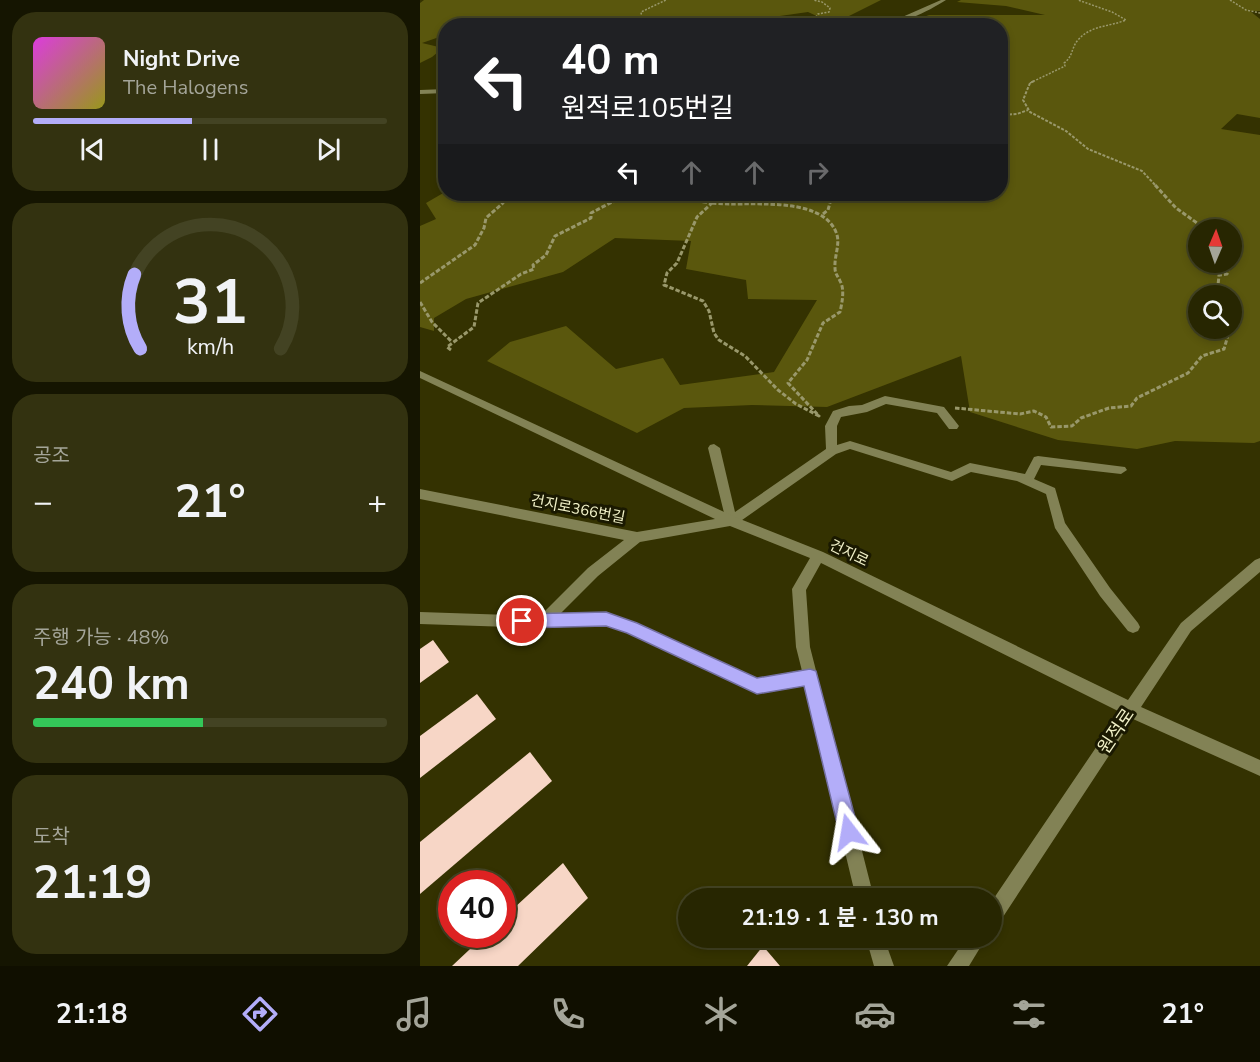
<!DOCTYPE html>
<html lang="ko">
<head>
<meta charset="utf-8">
<style>
	body { margin:0; font-family:"Nunito Sans","Noto Sans KR",sans-serif; background:#333210; color:#f1f3f6; height:100vh; display:flex; flex-direction:column; font-size:22px; white-space:nowrap }
	* { box-sizing:border-box; margin:0 }
	p { font-size:20px; color:#a4a599 }
	.icon { flex:none; width:33px; height:33px; fill:none; stroke:currentColor; stroke-width:2; stroke-linecap:round; stroke-linejoin:round }
	.map { position:relative; flex:1; overflow:hidden }
	.side { display:flex; flex-direction:column; gap:12px; padding:12px; background:#151501; width:420px }
	.side>* { flex:none }
	.hud { position:absolute; left:18px; top:18px; width:570px; height:183px; border-radius:24px; box-shadow:0 3px 9px #0003,0 0 0 2px #434323; background:#202124; color:#fff; overflow:hidden }
	.needle { width:39px; rotate:2deg }
	.fabs { position:absolute; left:768px; top:219px; display:grid; gap:12px }
	.fabs a { display:grid; place-items:center; width:54px; height:54px; border-radius:50%; background:#272601; box-shadow:0 3px 9px #0003,0 0 0 2px #434323; font-size:30px }
	.speed { position:absolute; left:18px; top:870px; display:flex; gap:12px; font-size:30px; font-weight:700; text-align:center }
	.speed>* { display:grid; place-content:center; width:78px; height:78px; border-radius:50%; background:#272601; box-shadow:0 3px 9px #0003,0 0 0 2px #434323; line-height:1 }
	.speed .limit { border:9px solid #d22; background:#fff; color:#111 }
	.pin { position:absolute; display:grid; place-items:center; width:51px; height:51px; color:#fff; margin:-26px; border:3px solid #fff; border-radius:50%; box-shadow:0 2px 6px #0007 }
	.me { position:absolute; width:66px; margin:-33px; rotate:346deg; stroke-linejoin:round; filter:drop-shadow(0 0 4px #0008) }
	.turn { display:flex; align-items:center; gap:21px; height:126px; padding:0 24px; font-size:27px }
	.turn .icon { width:78px; height:78px; stroke-width:2.5 }
	.turn b { display:block; font-size:42px; line-height:51px }
	.lanes { display:flex; align-items:center; height:57px; padding:0 24px; background:#0003; justify-content:center; gap:30px; direction:ltr }
	.lanes .off { opacity:.35 }
	.big { font-size:45px; font-weight:700; line-height:1.1 }
	.side .widget { flex:1; display:flex; flex-direction:column; justify-content:center; gap:9px; min-width:0; padding:0 21px; border-radius:24px; background:#333210 }
	.side .dial { align-items:center; gap:0 }
	.dial svg { height:156px; overflow:visible; fill:none; stroke:#434323; stroke-width:7; stroke-linecap:round; text-anchor:middle }
	.dial text { fill:#f1f3f6; stroke:none }
	.song { display:flex; align-items:center; gap:18px }
	.cover { width:72px; height:72px; border-radius:9px; background:linear-gradient(135deg,hsl(300 70% 55%),hsl(60 70% 35%)) }
	.played { height:6px; border-radius:3px; background:linear-gradient(90deg,#b3adf9 45%,#434323 45%) }
	.keys { display:flex; justify-content:space-around; direction:ltr }
	.heat { display:flex; justify-content:space-between; align-items:center; font-size:33px; direction:ltr }
	.charge { height:9px; border-radius:4px; background:linear-gradient(90deg,#34c759 48%,#434323 0) }
	.trip { position:absolute; left:258px; top:888px; width:324px; height:60px; border-radius:30px; background:#272601; box-shadow:0 3px 9px #0003,0 0 0 2px #434323; font-weight:700; line-height:60px; text-align:center }
	.dock { display:flex; height:96px; justify-content:space-around; align-items:center; background:#100f00; color:#a4a599 }
	.dock .icon { width:42px; height:42px }
	.dock .on { color:#b3adf9 }
	.dock b { font-size:27px; color:#f1f3f6 }
	main { display:flex; flex:1; min-height:0 }
	.map>svg:first-child { display:block }
	.green { fill:#5a570d; fill-rule:evenodd }
	.building { fill:#f7d6c6 }
	.lines { fill:none; stroke-linecap:round; stroke-linejoin:round }
	.path-far2 { stroke:#99986b; stroke-width:1.5; stroke-dasharray:2 1.5; stroke-linecap:butt }
	.path-far1 { stroke:#99986b; stroke-width:2; stroke-dasharray:3 1.5; stroke-linecap:butt }
	.path { stroke:#99986b; stroke-width:3; stroke-dasharray:4.5 2; stroke-linecap:butt }
	.service { fill:#828255; fill-rule:evenodd }
	.minor { fill:#828255; fill-rule:evenodd }
	.tertiary { fill:#828255; fill-rule:evenodd }
	.route { fill:#b3adf9; stroke:#7470a2; stroke-width:1.5 }
	.labels { text-anchor:middle; stroke-width:6; stroke-linejoin:round; paint-order:stroke }
	.street-label { font-size:15px; fill:#f1f1c8; stroke:#1a1901 }
	.near-street-label { font-size:18px; fill:#f1f1c8; stroke:#1a1901 }
</style>
</head>
<body>
<main>
<section class="side">
<div class="widget">
<div class="song"><i class="cover"></i><div><b>Night Drive</b><p>The Halogens</p></div></div>
<div class="played"></div>
<div class="keys"><svg class="icon" aria-label="previous" viewBox="0 0 24 24"><path d="M18 5L8 12l10 7zM5 5v14"/></svg><svg class="icon" aria-label="pause" viewBox="0 0 24 24"><path d="M8 5v14M16 5v14"/></svg><svg class="icon" aria-label="next" viewBox="0 0 24 24"><path d="M6 5l10 7-10 7zM19 5v14"/></svg></div>
</div>
<div class="widget dial"><svg viewBox="0 0 100 80">
<path d="M14 69A42 42 0 1 1 86 69"/>
<path d="M14 69A42 42 0 0 1 11 31" stroke="#b3adf9"/>
<text x="50" y="56" font-size="32" font-weight="700">31</text>
<text x="50" y="72" font-size="11">km/h</text>
</svg></div>
<div class="widget"><p>공조</p>
<div class="heat"><a>−</a><b class="big">21°</b><a>+</a></div>
</div>
<div class="widget"><p>주행 가능 · 48%</p><b class="big">240 km</b><div class="charge"></div></div>
<div class="widget"><p>도착</p><b class="big">21:19</b></div>
</section>
<div class="map">
<svg width="840" height="966" viewBox="0 0 840 966">
	<rect width="100%" height="100%" fill="#343201"/>
	<g class="green">
		<path d="M4,0H461L429,16L401,18L388,12L360,16L324,25L26,26L25,35L2,43L23,48L12,57L0,63V3Z"/>
		<path d="M541,0H840V11H830L840,19V118L817,114L801,129L840,135V441L834,443L755,441L717,449L638,440L550,412L541,356L407,407L332,405L264,408L217,433L67,361L90,342L146,326L196,369L243,358L260,385L354,372L397,300L328,299L326,280L266,269L271,241L195,238L143,272L46,299L14,318V331L0,327V226L16,219L6,203L25,192L26,194H580V26L481,25L509,15H625L586,6L537,2ZM778,230H812V262H778ZM778,296H812V328H778Z"/>
	</g>
	<g class="building">
		<path d="M13,640L29,662L0,683V649Z"/>
		<path d="M57,694L76,719L0,778V736Z"/>
		<path d="M110,752L132,781L0,894V842Z"/>
		<path d="M143,863L168,898L98,966H32L66,934H82V919Z"/>
		<path d="M343,946L360,966H327Z"/>
	</g>
	<g class="lines">
		<g class="path-far2">
			<path d="M810,0L826,10L840,13"/>
			<path d="M216,26L222,20L221,12L246,0"/>
			<path d="M383,26L400,19L395,18L398,14L409,12L410,8L402,2L393,0"/>
			<path d="M610,83L645,66L644,63C653,57 651,48 658,40C671,25 689,27 706,20L692,12L658,0"/>
		</g>
		<g class="path-far1">
			<path d="M614,81L610,83L603,100L610,112L646,131L668,149L722,171L737,187"/>
			<path d="M580,115L597,114L608,110"/>
		</g>
		<g class="path">
			<path d="M735,185L756,208L777,223L779,230"/>
			<path d="M265,194L277,201L292,203"/>
			<path d="M286,194L292,203"/>
			<path d="M292,203C324,207 400,194 416,232C421,243 414,256 415,268C415,274 418,276 420,281C425,289 422,303 420,312L403,323L387,360L368,383L399,416L376,404L358,390L325,356L299,340L294,333L289,311L283,301L244,285L247,273L257,263L277,217Z"/>
			<path d="M403,214L408,210L411,199L419,194"/>
			<path d="M0,283L55,245L64,228L66,218L83,203L84,198L104,194"/>
			<path d="M797,296L799,275L807,274L809,268L802,262"/>
			<path d="M0,302L12,322L32,342"/>
			<path d="M31,350L27,347L54,327L58,303L101,274L114,269L113,265L126,255L135,236L171,218V213L192,202L231,194"/>
			<path d="M535,408L600,414L614,411L626,417L631,427L652,426L661,418L689,408L711,406L717,398L768,373L782,356L804,349L809,332L807,328"/>
		</g>
		<g class="service">
			<path d="M521,0H526C507,12 479,26 456,26L480,18Z"/>
			<path d="M26,89V93L0,94V90Z"/>
		</g>
		<path class="minor" d="M465,396L524,407L539,426L537,429H529L517,413L466,404L447,412L421,417L417,426V445L430,441L531,472L550,463L605,474L614,457L618,456L705,467L707,470L701,474L621,465L614,479L635,488L645,523L690,588L718,623L720,627L718,631L713,633L708,631L680,596L635,528L626,494L597,481L551,472L532,481L430,449L416,454L315,525H307L288,448L290,445L294,444L300,448L315,512L406,449L405,426L413,411L429,406L442,405Z"/>
		<g class="tertiary">
			<path d="M0,371L315,517L403,552L708,700L761,623L835,560L840,558V572L771,631L721,707L840,760V776L713,719L579,923L572,925V901L700,712L401,563L386,590L390,647L454,898H436L385,685L337,693L208,633L186,625L123,628L0,624V612L120,616L168,568L204,540L0,499V489L217,532L295,519L0,378ZM310,526L390,558L372,589L376,647L382,671L338,679L217,624L186,613L139,615L178,576L220,542Z"/>
			<path d="M446,938H464L474,966H454Z"/>
			<path d="M546,938H566L549,966H527Z"/>
		</g>
	</g>
	<path class="route" d="M186,612L217,623L337,678L390,669L396,671L439,832L436,839L429,842L422,839L419,832L384,686L337,694L207,633L186,626L102,628L97,626L94,621L97,616L102,614Z"/>
	<g class="labels">
		<g class="street-label">
			<text transform="translate(158 509) rotate(11)" y="5">건지로366번길</text>
			<text transform="translate(429 553) rotate(26)" y="5">건지로</text>
		</g>
		<g class="near-street-label">
			<text transform="translate(696 731) rotate(-56)" y="6">원적로</text>
		</g>
	</g>
</svg>
<div class="fabs">
<a><svg class="needle" viewBox="-14 -14 28 28"><path d="M0-13l5 13h-10z" fill="#e53935"/><path d="M0 13l5-13h-10z" fill="#a4a599"/></svg></a>
<a><svg class="icon" aria-label="search" viewBox="0 0 24 24"><circle cx="10" cy="10" r="6"/><path d="M15 15l6 6"/></svg></a>
</div>
<div class="speed"><div class="limit">40</div></div>
<div class="pin" style="left:102px;top:621px;background:#d93025"><svg class="icon" aria-label="arrive" viewBox="0 0 24 24"><path d="M6 21V4h12l-3 4 3 4H6"/></svg></div>
<svg class="me" style="left:429px;top:832px" viewBox="-20 -20 40 40"><path d="M0-17L14 15 0 8-14 15z" fill="#b3adf9" stroke="#fff" stroke-width="4"/></svg>
<div class="trip">21:19 · 1 분 · 130 m</div>
<div class="hud">
<div class="turn"><svg class="icon" aria-label="left" viewBox="0 0 24 24"><path d="M17 20v-9H6M10 6l-5 5 5 5"/></svg><div><b>40 m</b>원적로105번길</div></div>
<div class="lanes"><svg class="icon" aria-label="left" viewBox="0 0 24 24"><path d="M17 20v-9H6M10 6l-5 5 5 5"/></svg><svg class="icon off" aria-label="ahead" viewBox="0 0 24 24"><path d="M12 20V5M6 11l6-6 6 6"/></svg><svg class="icon off" aria-label="ahead" viewBox="0 0 24 24"><path d="M12 20V5M6 11l6-6 6 6"/></svg><svg class="icon off" aria-label="right" viewBox="0 0 24 24"><path d="M7 20v-9h11M14 6l5 5-5 5"/></svg></div>
</div>
</div>
</main>
<nav class="dock">
<b>21:18</b>
<svg class="icon on" aria-label="directions" viewBox="0 0 24 24"><path d="M12 3l9 9-9 9-9-9zM9 14v-3h6M13 9l2 2-2 2"/></svg>
<svg class="icon" aria-label="music" viewBox="0 0 24 24"><path d="M9 18V5l10-2v13"/><circle cx="6" cy="18" r="3"/><circle cx="16" cy="16" r="3"/></svg>
<svg class="icon" aria-label="phone" viewBox="0 0 24 24"><path d="M5 4h4l2 5-3 2q2 4 5 5l2-3 5 2v4C11 20 4 13 5 4z"/></svg>
<svg class="icon" aria-label="climate" viewBox="0 0 24 24"><path d="M12 3v18M4 7l16 10M4 17L20 7"/></svg>
<svg class="icon" aria-label="car" viewBox="0 0 24 24"><path d="M5 17H2v-5l4-1 3-4h7l3 4 3 1v5h-3M9 17h6M6 11h13"/><circle cx="7" cy="17" r="2"/><circle cx="17" cy="17" r="2"/></svg>
<svg class="icon" aria-label="filters" viewBox="0 0 24 24"><path d="M4 7h16M4 17h16"/><circle cx="9" cy="7" r="2"/><circle cx="15" cy="17" r="2"/></svg>
<b>21°</b>
</nav>
</body>
</html>
